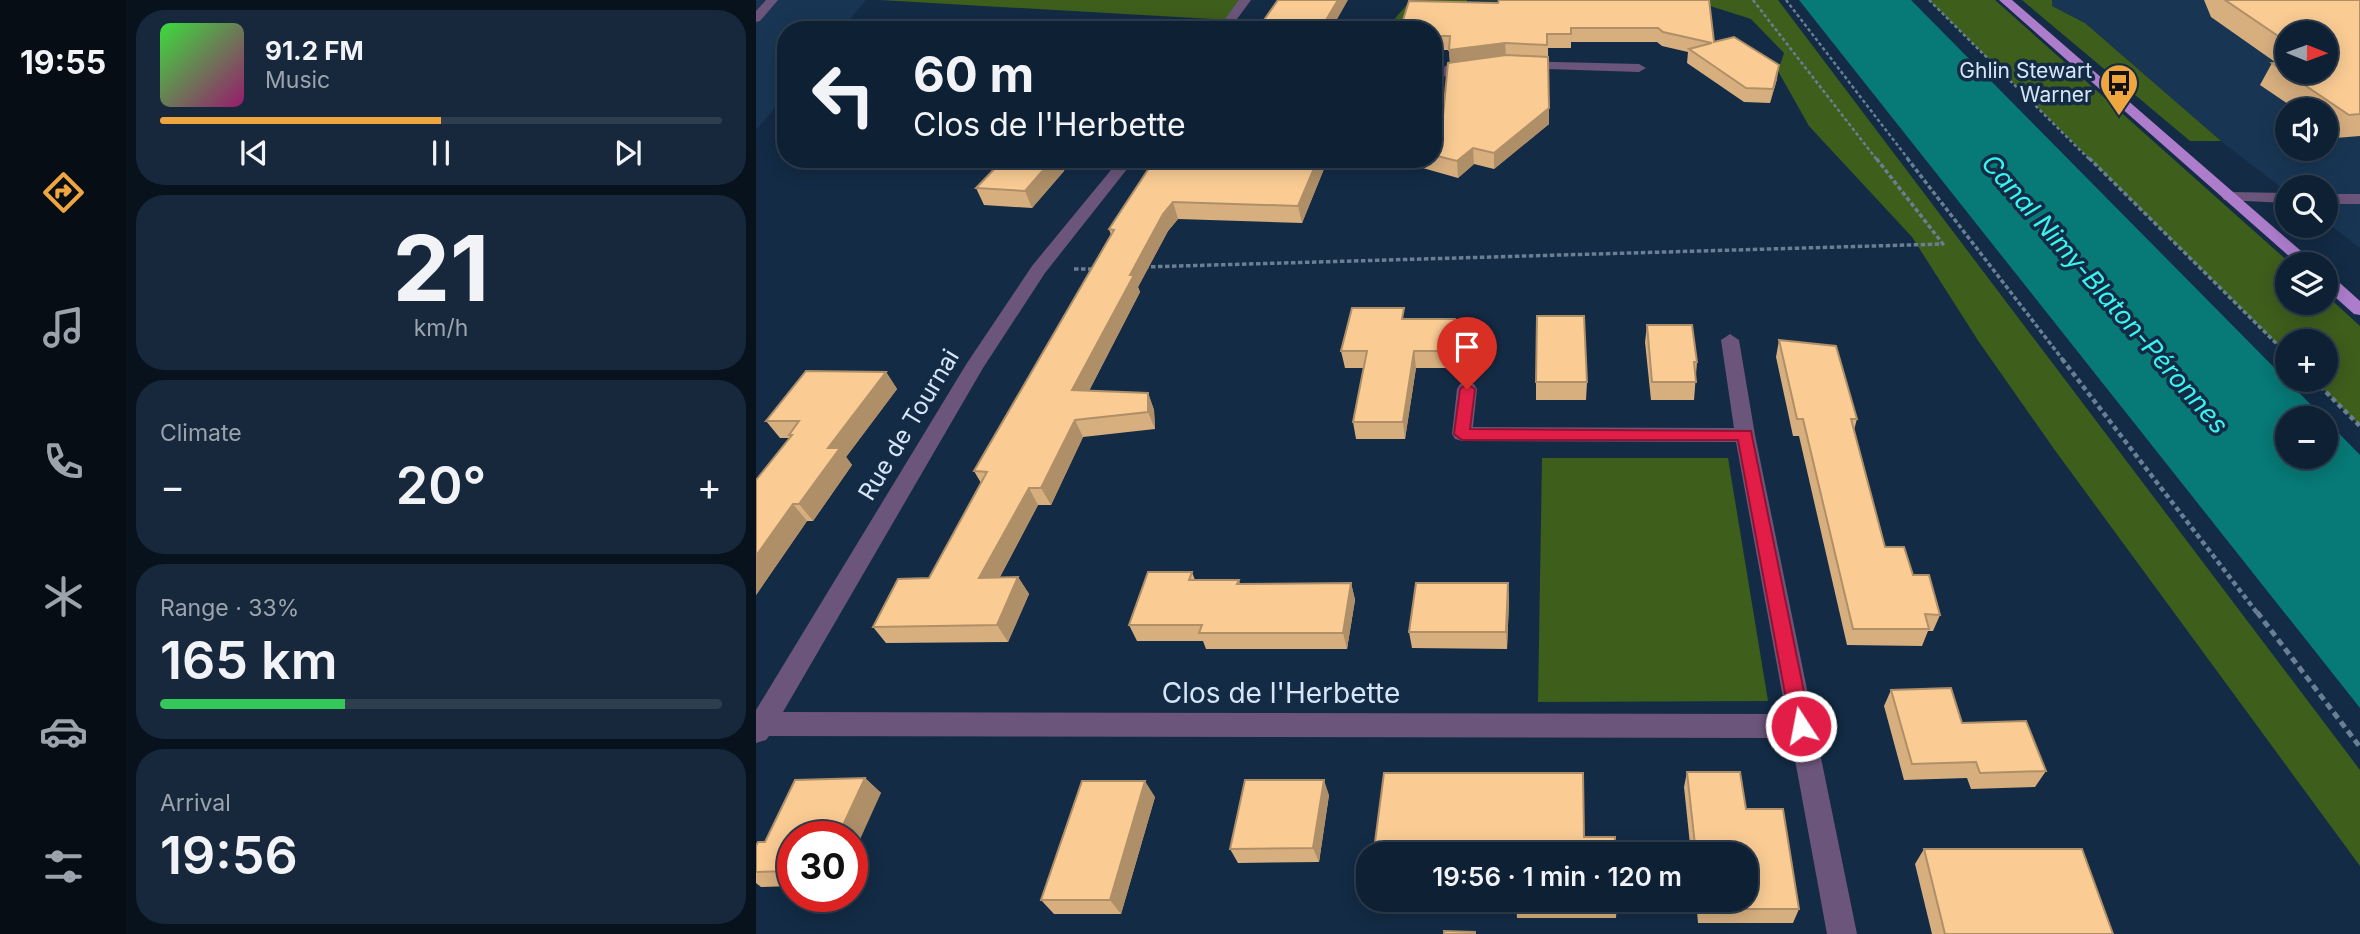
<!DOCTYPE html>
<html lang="en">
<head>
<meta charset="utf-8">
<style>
	body { margin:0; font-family:Inter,sans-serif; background:#17283c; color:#f1f3f6; height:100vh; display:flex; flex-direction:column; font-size:26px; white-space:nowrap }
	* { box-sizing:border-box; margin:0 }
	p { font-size:23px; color:#9ba3ac }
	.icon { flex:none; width:38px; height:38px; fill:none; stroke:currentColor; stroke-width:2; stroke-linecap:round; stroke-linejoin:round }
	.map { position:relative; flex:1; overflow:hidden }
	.side { display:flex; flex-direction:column; gap:10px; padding:10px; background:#08121d; width:630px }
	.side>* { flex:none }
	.hud { position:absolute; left:21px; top:21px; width:665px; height:147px; border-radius:28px; box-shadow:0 4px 18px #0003,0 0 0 2px #2e3e4f; background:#0e2034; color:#f1f3f6; overflow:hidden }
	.needle { width:46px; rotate:91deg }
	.tools { position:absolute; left:1519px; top:21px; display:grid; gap:14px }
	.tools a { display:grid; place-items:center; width:63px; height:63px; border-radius:50%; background:#0e2034; box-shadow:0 4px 18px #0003,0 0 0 2px #2e3e4f; font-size:35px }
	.speed { position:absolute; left:21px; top:821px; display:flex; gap:14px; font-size:35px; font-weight:700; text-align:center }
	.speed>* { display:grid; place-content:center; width:91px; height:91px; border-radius:50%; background:#0e2034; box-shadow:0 4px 18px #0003,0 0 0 2px #2e3e4f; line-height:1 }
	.speed .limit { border:10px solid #d22; background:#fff; color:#111 }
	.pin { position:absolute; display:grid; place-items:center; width:60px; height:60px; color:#fff; margin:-72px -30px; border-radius:50% 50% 50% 0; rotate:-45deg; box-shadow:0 0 7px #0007 }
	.pin .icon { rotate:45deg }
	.me { position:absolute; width:77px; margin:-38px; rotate:349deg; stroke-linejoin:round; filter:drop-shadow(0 0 5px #0008) }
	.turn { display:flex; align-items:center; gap:24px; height:147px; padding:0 21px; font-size:32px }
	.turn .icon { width:91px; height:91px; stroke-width:2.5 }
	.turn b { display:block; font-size:49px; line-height:60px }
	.big { font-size:52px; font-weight:600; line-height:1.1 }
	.side .widget { flex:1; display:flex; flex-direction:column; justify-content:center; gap:10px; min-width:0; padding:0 24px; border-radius:28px; background:#17283c }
	.side .dial { align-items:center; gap:0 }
	.dial b { font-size:91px; line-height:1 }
	.song { display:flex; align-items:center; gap:21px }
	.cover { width:84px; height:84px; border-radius:10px; background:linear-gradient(135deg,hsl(120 70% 55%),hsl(320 70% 35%)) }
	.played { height:7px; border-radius:4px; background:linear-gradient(90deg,#f0a63e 50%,#2e3e4f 50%) }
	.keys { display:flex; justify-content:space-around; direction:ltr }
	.heat { display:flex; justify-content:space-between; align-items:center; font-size:38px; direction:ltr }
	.charge { height:10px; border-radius:5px; background:linear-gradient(90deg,#34c759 33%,#2e3e4f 0) }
	.trip { position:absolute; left:600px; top:842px; width:402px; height:70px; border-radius:28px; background:#0e2034; box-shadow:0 4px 18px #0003,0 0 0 2px #2e3e4f; font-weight:600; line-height:70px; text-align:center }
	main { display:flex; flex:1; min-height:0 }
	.menu { display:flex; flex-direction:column; width:126px; justify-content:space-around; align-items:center; background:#060d15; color:#9ba3ac }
	.menu .icon { width:49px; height:49px }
	.menu .selected { color:#f0a63e }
	.menu b { font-size:32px; color:#f1f3f6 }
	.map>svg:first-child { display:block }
	.built { fill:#183654; fill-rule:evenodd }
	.green { fill:#3e5e1c }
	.water { fill:#077976 }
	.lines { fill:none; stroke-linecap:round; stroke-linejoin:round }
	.path-far3 { stroke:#6a7e94; stroke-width:2.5; stroke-dasharray:3.5 2.5; stroke-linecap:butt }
	.path-far2 { stroke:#6a7e94; stroke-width:3.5; stroke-dasharray:4.5 2.5; stroke-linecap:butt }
	.path-far1 { stroke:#6a7e94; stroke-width:4.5; stroke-dasharray:5 3.5; stroke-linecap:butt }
	.path { stroke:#6a7e94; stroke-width:5; stroke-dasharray:7 4.5; stroke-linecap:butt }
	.minor { fill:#6c557b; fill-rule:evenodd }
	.major { fill:#ad7dcc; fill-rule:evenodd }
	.wall { fill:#d7af7f; fill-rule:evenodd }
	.shaded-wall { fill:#af8f68 }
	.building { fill:#facc94; stroke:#af8f68; stroke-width:2 }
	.route { fill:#e11d48; stroke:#92132f; stroke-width:2 }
	.labels { text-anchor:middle; stroke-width:7; stroke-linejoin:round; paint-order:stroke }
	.far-poi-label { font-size:21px; fill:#d7e6f7; stroke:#132b45; text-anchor:end }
	.street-label { font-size:24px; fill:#d7e6f7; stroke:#132b45 }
	.water-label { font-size:26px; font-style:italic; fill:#39f5ef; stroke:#132b45 }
	.near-street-label { font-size:28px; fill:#d7e6f7; stroke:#132b45 }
</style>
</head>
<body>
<main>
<nav class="menu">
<b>19:55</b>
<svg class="icon selected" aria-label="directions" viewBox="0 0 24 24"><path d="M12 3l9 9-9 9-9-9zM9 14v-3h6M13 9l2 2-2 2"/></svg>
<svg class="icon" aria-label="music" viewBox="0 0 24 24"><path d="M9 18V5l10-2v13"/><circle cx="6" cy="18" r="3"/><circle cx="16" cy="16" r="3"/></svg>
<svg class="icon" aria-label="phone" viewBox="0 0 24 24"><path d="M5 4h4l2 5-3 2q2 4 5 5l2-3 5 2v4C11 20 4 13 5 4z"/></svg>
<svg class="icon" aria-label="climate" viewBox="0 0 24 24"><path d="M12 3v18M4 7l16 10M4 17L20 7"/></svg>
<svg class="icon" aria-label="car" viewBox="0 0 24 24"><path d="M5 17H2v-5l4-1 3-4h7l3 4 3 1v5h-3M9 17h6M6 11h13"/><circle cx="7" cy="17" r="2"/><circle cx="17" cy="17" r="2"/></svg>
<svg class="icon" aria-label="filters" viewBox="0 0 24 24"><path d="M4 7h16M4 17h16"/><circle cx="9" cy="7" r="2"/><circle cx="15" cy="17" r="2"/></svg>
</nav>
<section class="side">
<div class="widget">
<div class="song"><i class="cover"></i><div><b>91.2 FM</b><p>Music</p></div></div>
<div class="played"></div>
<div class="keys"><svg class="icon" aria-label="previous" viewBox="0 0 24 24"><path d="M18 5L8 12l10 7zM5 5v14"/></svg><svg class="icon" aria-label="pause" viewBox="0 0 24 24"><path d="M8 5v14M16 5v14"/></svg><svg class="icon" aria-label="next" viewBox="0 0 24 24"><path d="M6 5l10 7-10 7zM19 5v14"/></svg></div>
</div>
<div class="widget dial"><b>21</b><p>km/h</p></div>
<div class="widget"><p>Climate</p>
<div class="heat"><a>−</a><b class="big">20°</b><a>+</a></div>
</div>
<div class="widget"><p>Range · 33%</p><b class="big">165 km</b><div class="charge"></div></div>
<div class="widget"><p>Arrival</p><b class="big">19:56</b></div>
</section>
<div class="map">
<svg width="1604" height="934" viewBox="0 0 1604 934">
	<rect width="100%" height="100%" fill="#132b45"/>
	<g class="built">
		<path d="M0,0H110L85,30H30V95L0,130Z"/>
		<path d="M1296,0H1604V248L1570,222V187H1531V192L1465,141L1329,23L1296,6ZM1531,33H1570V72H1531ZM1531,110H1570V149H1531Z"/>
	</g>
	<g class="green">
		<path d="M124,0H489L474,20Z"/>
		<path d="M655,0H1022L1604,770V866L1298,449L1223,342L1156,237L1053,126L1022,71L1028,53L995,19L948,4L711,0L709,11L650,30H629Z"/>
		<path d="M1173,0H1239L1535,264H1531V303H1570V295L1604,326V426L1558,380H1570V341H1531V354Z"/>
		<path d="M1266,0H1296V6L1329,23L1465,141H1434Z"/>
		<path d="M786,458H972L1012,701L782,702Z"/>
	</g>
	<path class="water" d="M1043,0H1155L1568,418H1531V457H1570V420L1604,455V708Z"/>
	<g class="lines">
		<g class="path-far3">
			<path d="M997,0L1121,160"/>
			<path d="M1030,0L1153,160"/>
			<path d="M1173,0L1334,160"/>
		</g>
		<g class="path-far2">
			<path d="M1151,158L1307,360"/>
			<path d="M1333,158L1531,354"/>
			<path d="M388,267L1187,244L1120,158"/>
			<path d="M318,269H341"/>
		</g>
		<g class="path-far1">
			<path d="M1306,359L1502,614"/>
			<path d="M1558,380L1604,426"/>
		</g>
		<path class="path" d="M1501,612L1604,747"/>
		<g class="minor">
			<path d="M10,0H22L4,21L0,22V11Z"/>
			<path d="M483,0H495L473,30H461Z"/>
			<path d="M763,61L883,64L890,68L883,72L758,68L756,65Z"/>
			<path d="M717,62L724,66L722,69L700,72L677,81V72L692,65Z"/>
			<path d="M364,159H379L289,273L227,368L27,712L1030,714L980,442L706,441L699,439L696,434L701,389L704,384H718L721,389L717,427L978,428L965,340L974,334L983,340L999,435L1101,934H1071L1035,738L13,736L10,740L0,743V710L211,363L276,266Z"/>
			<path d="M1474,192L1531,193V203L1468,200L1466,197Z"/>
			<rect x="1570" y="194" width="34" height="10"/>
		</g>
		<g class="major">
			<path d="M1243,0H1256L1560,264H1542Z"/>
			<path d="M1570,275L1576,276L1604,301V315L1598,314L1570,289Z"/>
		</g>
	</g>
	<g class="wall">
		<path d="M953,0L958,42L1021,79L1014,103L988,102L931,63L932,52L906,46L901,42H815V48H792L793,124L738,169L718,164L702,178L649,163L648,159H677V124L687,116L694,63L693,50H677V30Z"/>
		<path d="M1448,0H1604V136L1579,138L1570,131V110H1541L1504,85L1516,63L1519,62L1455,17ZM1531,33L1570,72H1531Z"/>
		<path d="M399,159H572L546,223L422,219L412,231L382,287L384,292L333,391L392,393L398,410L399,429L327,437L295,505H282L244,577H262L273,594L252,642L130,643L117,627L173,578L225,483L218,471L355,235L353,229Z"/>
		<path d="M308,171L276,208L228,205L220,188Z"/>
		<path d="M649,319L701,335L697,368H660L649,439H600L597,422L608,368H589L585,351Z"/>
		<path d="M891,325L941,362L938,400H895L889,342Z"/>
		<path d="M1023,340L1101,419L1098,430L1129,547L1157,575L1184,615L1177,631H1172L1166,646L1091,645L1043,436H1037L1020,357Z"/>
		<path d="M130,372L141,389L90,457L96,465L57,521H51L0,595V480L33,438H24L10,421Z"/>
		<path d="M780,382H831L830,400H780Z"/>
		<path d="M436,572L439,580H483L484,584L595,583L599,600L591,649H450L447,641H381L373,625Z"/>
		<path d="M752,583L753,601L751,649L656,648L653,632Z"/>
		<path d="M1135,690L1206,723L1290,771L1279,787L1215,789L1211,778L1148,780L1128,706Z"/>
		<path d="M931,772L990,809L1043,909L1037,923H942L940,900H990V854H935L928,787Z"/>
		<path d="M109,778L125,793L37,836V886L5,887L0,883V846L9,842Z"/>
		<path d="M573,795L563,862L482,863L474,849Z"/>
		<path d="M399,797L365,914H298L285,900Z"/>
		<path d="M828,837L859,854H623L619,842Z"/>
		<path d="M1168,849L1357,934H1176L1159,864Z"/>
		<path d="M760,904H861L860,918H761Z"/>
	</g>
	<g class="shaded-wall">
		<path d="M582,0H592L575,30H564Z"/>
		<path d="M749,43L750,57L694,65L693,50Z"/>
		<path d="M1023,65L1021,79L1014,103L1017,89Z"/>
		<path d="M793,108V124L738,169V153Z"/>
		<path d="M717,148L718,164L702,178L701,161Z"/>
		<path d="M297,159H316L308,171L276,208L269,191Z"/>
		<path d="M562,159H572L546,223L542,206Z"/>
		<path d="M417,202L422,219L412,231L382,287L384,292L324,408L316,390L374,275L407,214Z"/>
		<path d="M699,319L701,335L697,368L695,351Z"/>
		<path d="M658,351L660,368L649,439L647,422Z"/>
		<path d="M130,372L141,389L90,457L96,465L57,521L43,504L72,448Z"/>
		<path d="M392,393L398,410L399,429L392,412Z"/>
		<path d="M319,420L327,437L295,505L285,488Z"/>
		<path d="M273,488L282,505L234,595L223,578Z"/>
		<path d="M37,504L51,521L0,595V556Z"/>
		<path d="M262,577L273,594L252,642L241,625Z"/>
		<path d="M595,583L599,600L591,649L587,633Z"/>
		<path d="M752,583L753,601L751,649L750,632Z"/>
		<path d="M109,778L125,793L96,857V836H82Z"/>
		<path d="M568,780L573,795L563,862L557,848Z"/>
		<path d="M389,781L399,797L365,914L354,900Z"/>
	</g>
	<g class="building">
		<path d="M522,0H582L564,30H501Z"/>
		<path d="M743,0H953L958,42L978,37L1023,65L1017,89L990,88L933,49L956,43L907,32L902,28H815V34H791V45L749,43L693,50L694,36H677V30H644L653,1L742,3Z"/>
		<path d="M1469,0H1604V114L1593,115L1516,63L1531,62V72H1570V33H1531V42Z"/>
		<path d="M750,55L792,57L793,108L738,153L717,148L701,161L677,155V124L687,116L692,63Z"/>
		<path d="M248,159H297L269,191L220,188Z"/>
		<path d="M399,159H562L542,206L417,202L407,214L374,275H378L316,390L392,393V412L319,420L285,488H273L223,578L262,577L241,625L117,627L142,579L173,578L231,472L218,471L358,230L353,229Z"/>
		<path d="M596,308H648L646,319H699L695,351H658L647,422H597L611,351H585Z"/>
		<path d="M781,316H828L831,382H780Z"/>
		<path d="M891,325H936L941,362H938L940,382H896Z"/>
		<path d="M1023,340L1080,346L1101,419H1095L1129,547H1148L1157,575H1173L1184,615L1169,614L1173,629H1097L1047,419H1041Z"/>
		<path d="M50,371L130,372L72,448H84L43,504H37L0,556V480L36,435H33L43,421H10Z"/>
		<path d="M392,572H436L433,580H483L481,584L595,583L587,633H443L446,625H373Z"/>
		<path d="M660,583H752L750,632H653Z"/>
		<path d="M1195,688L1206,723L1270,721L1290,771L1224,773L1220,762L1156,764L1135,690Z"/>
		<path d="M931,772H984L990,809H1027L1043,909H946L945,900H990V854H940Z"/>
		<path d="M628,773H827L828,837H859V854H761V842H619Z"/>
		<path d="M109,778L82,836H37V871L0,872V846L2,842H9L39,780Z"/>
		<path d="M489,780H568L557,848L474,849Z"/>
		<path d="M326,781H389L354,900H285Z"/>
		<path d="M1168,849H1326L1357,934H1189Z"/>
		<rect x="760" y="900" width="101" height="4"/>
		<path d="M688,931L719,932V934H688Z"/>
	</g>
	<path class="route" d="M711,384L719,389L714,429L995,431L1055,726L1052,732L1045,735L1038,732L1035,726L982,440H706L698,434L704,389Z"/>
	<defs>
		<symbol id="bus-pin" viewBox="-11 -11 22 30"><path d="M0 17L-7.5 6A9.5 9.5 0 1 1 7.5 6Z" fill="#f0a63e" stroke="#132b45"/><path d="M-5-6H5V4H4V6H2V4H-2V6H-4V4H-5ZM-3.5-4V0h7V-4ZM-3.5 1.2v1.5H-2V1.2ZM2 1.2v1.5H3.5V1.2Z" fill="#111"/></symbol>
	</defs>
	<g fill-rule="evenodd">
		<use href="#bus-pin" x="1341" y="61" width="44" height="60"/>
	</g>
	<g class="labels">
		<g class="far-poi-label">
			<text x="1336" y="78">Ghlin Stewart<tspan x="1336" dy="24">Warner</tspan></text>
		</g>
		<g class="street-label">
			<text transform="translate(153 425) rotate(-59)" y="8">Rue de Tournai</text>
		</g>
		<g class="water-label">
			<text transform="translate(1349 294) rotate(49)" y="9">Canal Nimy-Blaton-Péronnes</text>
		</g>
		<g class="near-street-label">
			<text x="525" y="703">Clos de l'Herbette</text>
		</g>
	</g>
</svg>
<div class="tools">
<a><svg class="needle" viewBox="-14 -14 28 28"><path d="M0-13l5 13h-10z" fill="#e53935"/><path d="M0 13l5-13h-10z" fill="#9ba3ac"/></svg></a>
<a><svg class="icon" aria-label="sound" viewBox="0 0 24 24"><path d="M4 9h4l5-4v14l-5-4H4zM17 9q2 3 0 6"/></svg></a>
<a><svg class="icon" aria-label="search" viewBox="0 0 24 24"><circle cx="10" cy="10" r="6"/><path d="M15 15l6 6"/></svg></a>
<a><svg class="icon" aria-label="layers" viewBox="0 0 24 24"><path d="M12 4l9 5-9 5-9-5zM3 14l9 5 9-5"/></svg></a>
<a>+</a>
<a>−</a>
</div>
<div class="speed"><div class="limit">30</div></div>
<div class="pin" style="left:711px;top:389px;background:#d93025"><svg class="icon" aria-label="arrive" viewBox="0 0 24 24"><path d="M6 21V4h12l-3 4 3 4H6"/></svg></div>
<svg class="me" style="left:1045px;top:726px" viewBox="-20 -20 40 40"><circle r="17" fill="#e11d48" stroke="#fff" stroke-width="3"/><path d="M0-11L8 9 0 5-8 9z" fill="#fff"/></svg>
<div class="trip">19:56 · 1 min · 120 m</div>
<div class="hud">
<div class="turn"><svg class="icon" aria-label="left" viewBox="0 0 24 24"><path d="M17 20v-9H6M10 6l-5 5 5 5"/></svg><div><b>60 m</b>Clos de l'Herbette</div></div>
</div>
</div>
</main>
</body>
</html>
